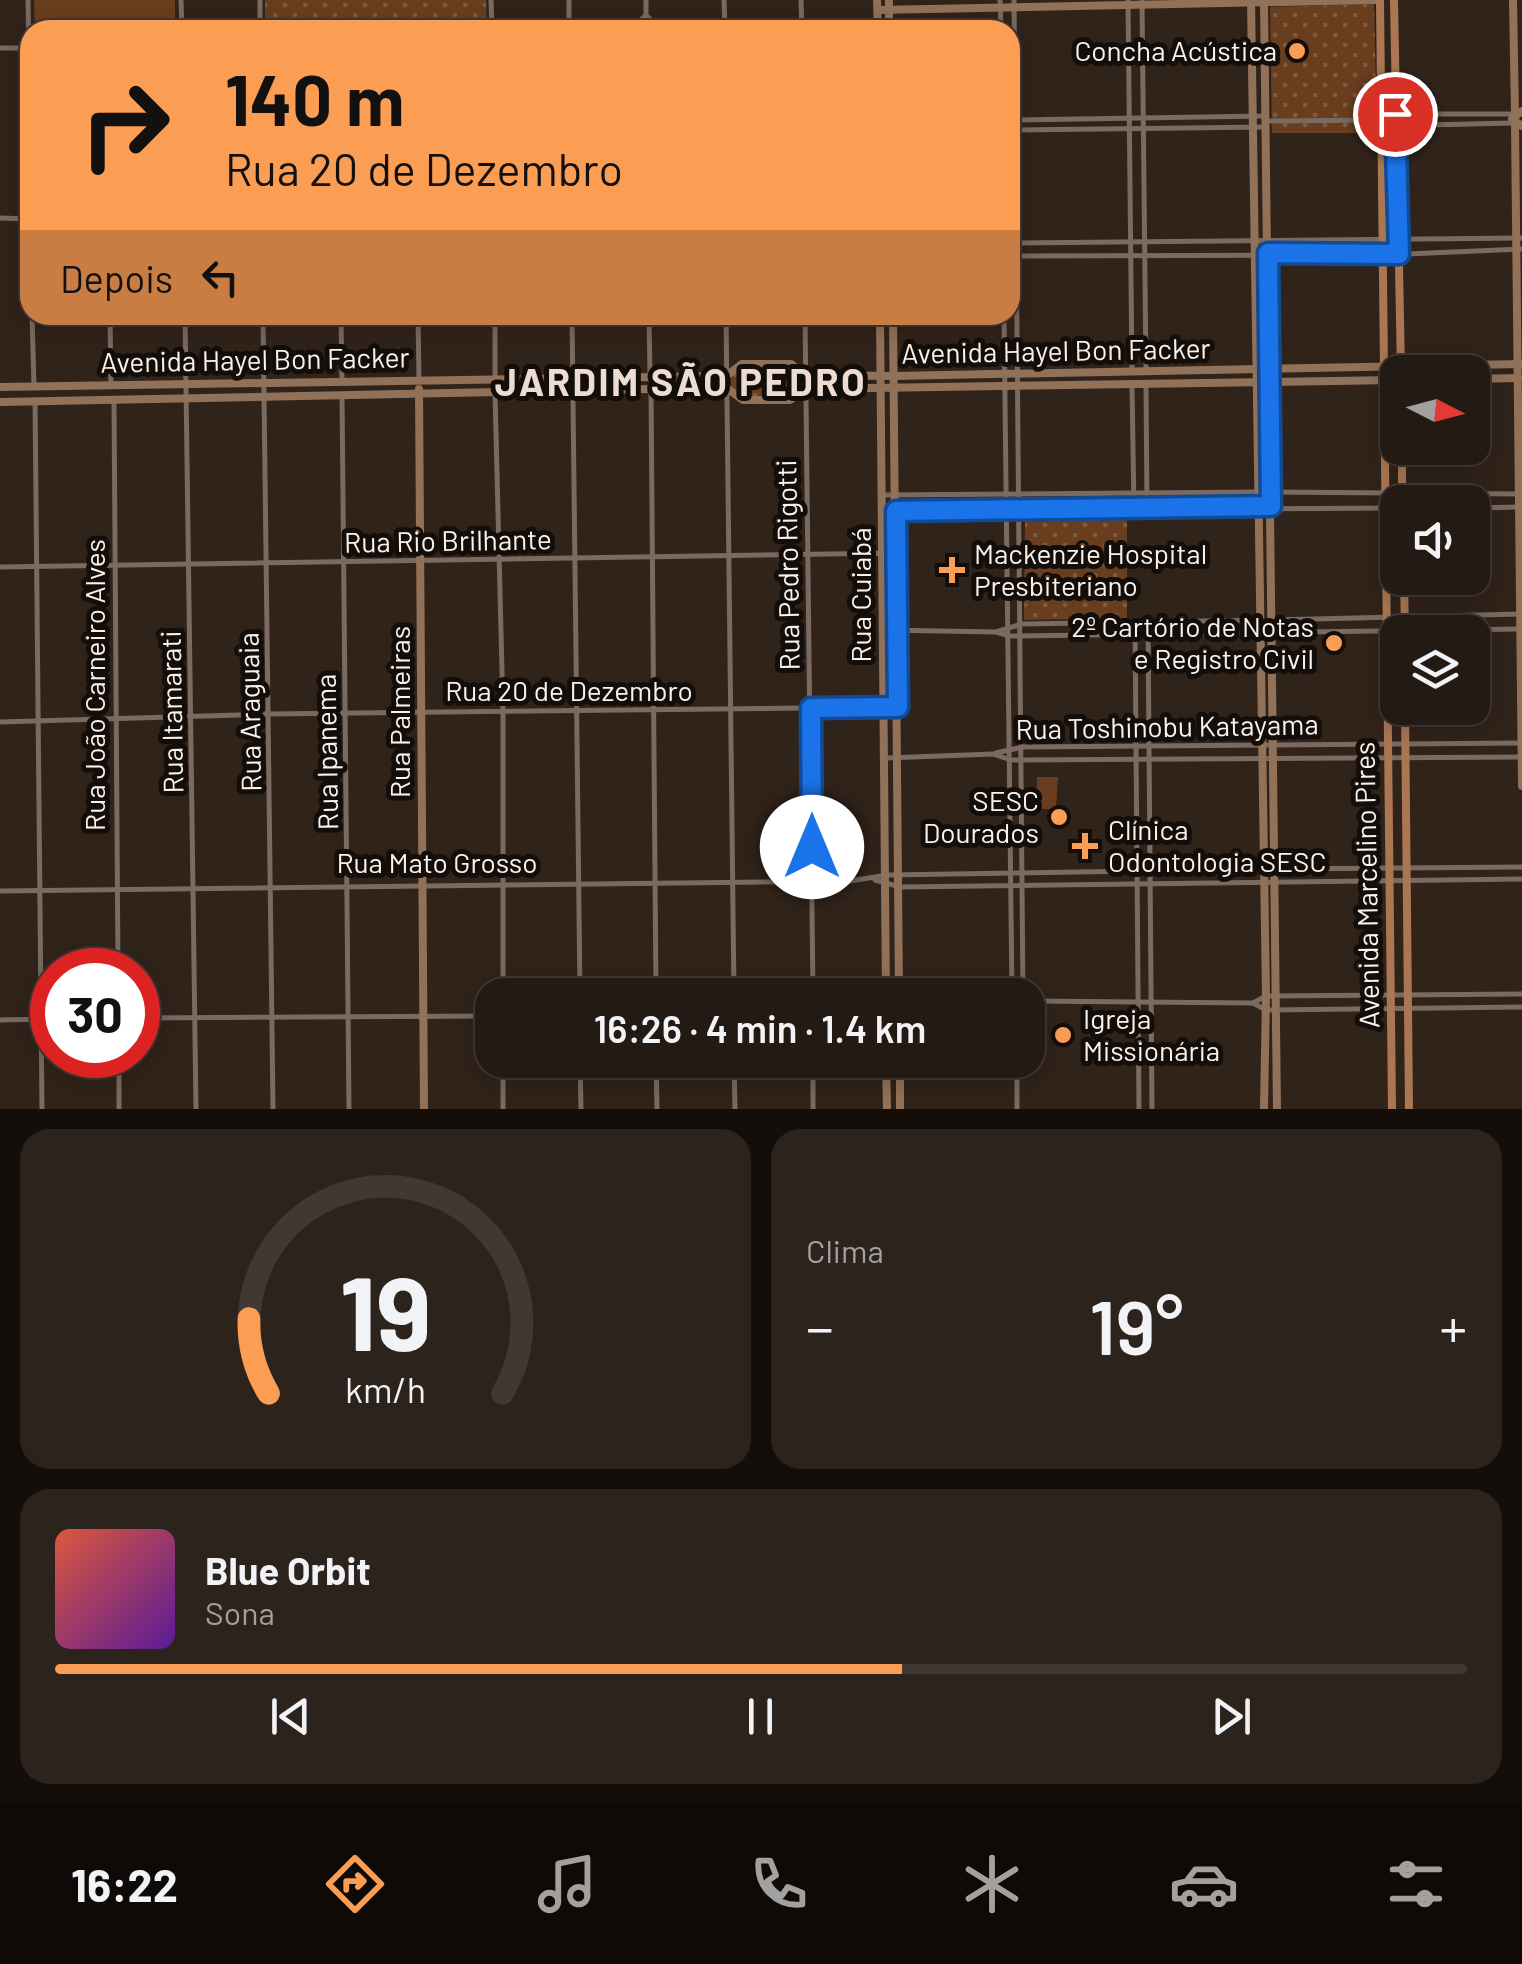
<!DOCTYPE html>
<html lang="pt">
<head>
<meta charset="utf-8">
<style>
	body { margin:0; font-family:Barlow,sans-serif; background:#2c231d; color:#f1f3f6; height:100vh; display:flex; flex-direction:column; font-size:38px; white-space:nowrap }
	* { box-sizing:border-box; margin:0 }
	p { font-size:32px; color:#a3a1a0 }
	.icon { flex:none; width:55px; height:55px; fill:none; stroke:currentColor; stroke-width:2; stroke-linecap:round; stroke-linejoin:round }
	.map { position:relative; height:1109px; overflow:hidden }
	.panel { display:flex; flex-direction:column; gap:20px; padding:20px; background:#140e0b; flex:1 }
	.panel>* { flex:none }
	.top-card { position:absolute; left:20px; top:20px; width:1000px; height:305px; border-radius:30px; box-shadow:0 5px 25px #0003,0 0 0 2px #413834; background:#fc9d54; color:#111; overflow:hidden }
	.needle { width:65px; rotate:96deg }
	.buttons { position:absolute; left:1380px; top:355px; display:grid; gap:20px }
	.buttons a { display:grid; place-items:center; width:110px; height:110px; border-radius:20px; background:#241a14; box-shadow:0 5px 25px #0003,0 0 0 2px #413834; font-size:50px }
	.speed { position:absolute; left:30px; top:948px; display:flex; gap:20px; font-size:50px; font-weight:700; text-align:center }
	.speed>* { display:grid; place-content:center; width:130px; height:130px; border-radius:50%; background:#241a14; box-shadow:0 5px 25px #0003,0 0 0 2px #413834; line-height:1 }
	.speed .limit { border:15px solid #d22; background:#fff; color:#111 }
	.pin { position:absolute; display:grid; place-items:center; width:85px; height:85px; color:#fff; margin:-42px; border:5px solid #fff; border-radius:50%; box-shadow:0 2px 10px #0007 }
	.me { position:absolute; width:110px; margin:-55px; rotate:0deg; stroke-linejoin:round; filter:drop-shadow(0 0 8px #0008) }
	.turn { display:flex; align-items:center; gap:35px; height:210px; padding:0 40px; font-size:45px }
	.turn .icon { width:130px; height:130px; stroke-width:2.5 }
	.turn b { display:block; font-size:70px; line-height:85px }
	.then { display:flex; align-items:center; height:95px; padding:0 40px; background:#0003; gap:20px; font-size:38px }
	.big { font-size:75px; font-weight:600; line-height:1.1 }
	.panel .widget { flex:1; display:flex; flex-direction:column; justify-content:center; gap:15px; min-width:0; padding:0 35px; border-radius:30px; background:#2c231d }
	.panel .dial { align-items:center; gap:0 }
	.dial svg { height:260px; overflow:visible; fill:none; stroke:#413834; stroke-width:7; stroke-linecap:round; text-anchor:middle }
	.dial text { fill:#f1f3f6; stroke:none }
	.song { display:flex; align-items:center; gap:30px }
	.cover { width:120px; height:120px; border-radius:15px; background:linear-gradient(135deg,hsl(10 70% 55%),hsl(270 70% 35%)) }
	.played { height:10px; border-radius:5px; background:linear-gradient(90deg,#fc9d54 60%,#413834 60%) }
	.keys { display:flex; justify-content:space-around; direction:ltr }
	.heat { display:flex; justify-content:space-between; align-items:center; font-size:55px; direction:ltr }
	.panel .tiles { flex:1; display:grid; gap:20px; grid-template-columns:1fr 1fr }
	.widget:last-child { grid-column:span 2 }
	.trip { position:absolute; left:475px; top:978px; width:570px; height:100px; border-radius:30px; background:#241a14; box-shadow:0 5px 25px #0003,0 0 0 2px #413834; font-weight:600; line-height:100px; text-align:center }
	.tab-bar { display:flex; height:160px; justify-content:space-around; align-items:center; background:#0e0a08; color:#a3a1a0 }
	.tab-bar .icon { width:70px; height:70px }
	.tab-bar .selected { color:#fc9d54 }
	.tab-bar b { font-size:45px; color:#f1f3f6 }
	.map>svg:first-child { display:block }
	.grass { fill:url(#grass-dots) }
	.pitch { fill:#683e1e }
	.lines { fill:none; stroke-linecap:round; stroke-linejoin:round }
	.street { stroke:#7a6a60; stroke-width:5 }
	.secondary { stroke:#927159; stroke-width:8 }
	.primary { stroke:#aa7752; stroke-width:8 }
	.route-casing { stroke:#114b97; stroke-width:25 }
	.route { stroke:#1a73e8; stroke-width:18 }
	.poi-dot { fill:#fc9d54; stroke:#140e0a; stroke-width:4 }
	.labels { text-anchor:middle; stroke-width:10; stroke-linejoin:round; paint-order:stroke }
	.poi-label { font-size:28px; fill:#fbf2ec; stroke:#140e0a; text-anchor:end }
	.street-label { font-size:28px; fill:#fbf2ec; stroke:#140e0a }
	.district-label { font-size:38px; font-weight:bold; letter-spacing:2.5px; fill:#eedcd0; stroke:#140e0a }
</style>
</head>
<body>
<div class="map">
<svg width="1522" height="1109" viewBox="0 0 1522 1109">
	<defs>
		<pattern id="grass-dots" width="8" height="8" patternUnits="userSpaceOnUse" patternTransform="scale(2.5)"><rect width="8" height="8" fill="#683e1e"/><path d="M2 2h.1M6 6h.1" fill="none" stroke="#7e5a3f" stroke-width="1.8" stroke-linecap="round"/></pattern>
	</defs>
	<rect width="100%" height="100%" fill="#30231a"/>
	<g class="grass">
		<path d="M265,0H486L487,30H265Z"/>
		<path d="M1374,4L1377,133H1272L1270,7Z"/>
		<path d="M740,367H787L797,374L799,389L790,398H742L731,388V375Z"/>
		<path d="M1127,514V618L1024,620L1025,515Z"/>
	</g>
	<g class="pitch">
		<path d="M34,0H175V30H35Z"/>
		<path d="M1037,777H1058L1056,809H1036Z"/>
	</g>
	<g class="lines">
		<g class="street">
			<path d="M28,0L30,110"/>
			<path d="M181,0L182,30"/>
			<path d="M260,0V30"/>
			<path d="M491,0L492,30"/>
			<path d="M569,0V30"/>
			<path d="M724,0L725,30"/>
			<path d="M801,0L802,30"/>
			<path d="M1000,0L1001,30"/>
			<path d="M1014,0L1023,995"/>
			<path d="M1128,0L1132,372"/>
			<path d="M1142,0L1146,372"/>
			<path d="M646,15L661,30"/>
			<path d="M646,15V0"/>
			<path d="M630,30L646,15"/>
			<path d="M0,48H30"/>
			<path d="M1382,114H1513"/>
			<path d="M1010,120L1265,116"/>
			<path d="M1266,121L1382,120"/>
			<path d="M1382,126L1514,123"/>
			<path d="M1010,130L1266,127"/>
			<path d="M0,218L30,219"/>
			<path d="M1010,243L1522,238"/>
			<path d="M1010,256L1384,255L1522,249"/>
			<path d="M32,315L34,387"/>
			<path d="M110,315L111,386"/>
			<path d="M185,315L196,1109"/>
			<path d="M263,315L273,1109"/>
			<path d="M341,315L342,382"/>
			<path d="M418,315L419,379"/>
			<path d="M495,315V379"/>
			<path d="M572,315L580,995"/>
			<path d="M649,315L650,376"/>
			<path d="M726,315L734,995"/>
			<path d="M805,315L813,995"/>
			<path d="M1004,315L1012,995"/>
			<path d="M1146,384L1147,509"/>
			<path d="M1132,385L1134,510"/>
			<path d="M651,389L656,995"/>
			<path d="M495,393L503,711V995"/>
			<path d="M342,395L349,1109"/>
			<path d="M35,400L42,1109"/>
			<path d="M114,400L118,970"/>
			<path d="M1270,492L1519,494"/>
			<path d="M882,495L1259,492"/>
			<path d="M1472,508L1519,507"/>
			<path d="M883,511L1398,508"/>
			<path d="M0,567L896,553"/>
			<path d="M1272,620L1521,614"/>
			<path d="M1148,622L1152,1109"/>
			<path d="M1135,623L1139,1109"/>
			<path d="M884,630L996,632L1010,636L1519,629"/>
			<path d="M996,632L1022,624L1261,620"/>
			<path d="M0,722L269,714L895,707"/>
			<path d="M996,753L1023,747L1522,743"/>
			<path d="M886,758L993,754L1011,760L1522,757"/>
			<path d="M1275,869L1522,867"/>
			<path d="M875,880L900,887L1522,879"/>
			<path d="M0,891L850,881L887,875L1264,869"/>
			<path d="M1028,1001L1253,1003L1266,996L1522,994"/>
			<path d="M1253,1003L1266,1010L1522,1007"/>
			<path d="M138,1018L492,1016"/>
			<path d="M0,1020L52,1019"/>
			<path d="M119,1055V1109"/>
			<path d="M503,1060V1109"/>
			<path d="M580,1060L581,1109"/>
			<path d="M656,1060L657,1109"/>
			<path d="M734,1060L735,1109"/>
			<path d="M1017,1060V1109"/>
			<path d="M813,1109V1060"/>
		</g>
		<g class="secondary">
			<path d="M877,0L878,30"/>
			<path d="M889,0V30"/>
			<path d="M1251,0L1266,996L1264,1109"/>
			<path d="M1264,0L1277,1109"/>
			<path d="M1513,0L1515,113"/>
			<path d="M878,10L1377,0"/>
			<path d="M1522,111L1512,119L1522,126"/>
			<path d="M1515,124L1522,786"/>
			<path d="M880,315L886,995"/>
			<path d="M893,315L899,995"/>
			<path d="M1472,379L1518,378"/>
			<path d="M0,387L726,376L742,364H791L805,375L893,376L1522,364"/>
			<path d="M419,389L424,1109"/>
			<path d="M0,402L651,389H728L743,400H790L806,389L1398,380"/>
			<path d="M886,1060L887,1109"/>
			<path d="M900,1060V1109"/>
		</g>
		<g class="primary">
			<path d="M1380,0L1392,1109"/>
			<path d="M1394,0L1401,372"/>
			<path d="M1402,502V448"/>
			<path d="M1404,578L1405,632"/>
			<path d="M1405,708L1409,1109"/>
		</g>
	</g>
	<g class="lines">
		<defs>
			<path id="route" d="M812,847L811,708L898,707L896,511L1271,506L1268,253L1399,254L1395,114"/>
		</defs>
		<use href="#route" class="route-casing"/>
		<use href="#route" class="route"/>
	</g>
	<g class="poi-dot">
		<circle cx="1297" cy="51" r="10"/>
		<path d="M947 555h10v10h10v10h-10v10h-10v-10h-10v-10h10z"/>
		<circle cx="1334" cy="643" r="10"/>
		<circle cx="1059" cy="817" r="10"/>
		<path d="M1080 831h10v10h10v10h-10v10h-10v-10h-10v-10h10z"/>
		<circle cx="1063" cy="1035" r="10"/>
	</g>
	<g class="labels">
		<g class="poi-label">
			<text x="1277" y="61">Concha Acústica</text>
			<text x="974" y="564" text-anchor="start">Mackenzie Hospital<tspan x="974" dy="32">Presbiteriano</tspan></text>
			<text x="1314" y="637">2º Cartório de Notas<tspan x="1314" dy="32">e Registro Civil</tspan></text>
			<text x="1039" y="811">SESC<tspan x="1039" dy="32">Dourados</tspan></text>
			<text x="1108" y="840" text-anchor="start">Clínica<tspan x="1108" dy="32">Odontologia SESC</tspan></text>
			<text x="1083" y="1029" text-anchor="start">Igreja<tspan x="1083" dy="32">Missionária</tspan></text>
		</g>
		<g class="street-label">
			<text transform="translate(1056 351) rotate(-1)" y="10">Avenida Hayel Bon Facker</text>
			<text transform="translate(255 360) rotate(-1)" y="10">Avenida Hayel Bon Facker</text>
			<text transform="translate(448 541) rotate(-1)" y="10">Rua Rio Brilhante</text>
			<text transform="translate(788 565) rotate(-91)" y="10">Rua Pedro Rigotti</text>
			<text transform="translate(861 595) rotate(-90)" y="10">Rua Cuiabá</text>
			<text transform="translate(95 685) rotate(-90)" y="10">Rua João Carneiro Alves</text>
			<text x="569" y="701">Rua 20 de Dezembro</text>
			<text transform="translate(172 712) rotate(-91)" y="10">Rua Itamarati</text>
			<text transform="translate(250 712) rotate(-91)" y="10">Rua Araguaia</text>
			<text transform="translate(400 712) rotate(-90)" y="10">Rua Palmeiras</text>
			<text transform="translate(1167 727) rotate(-1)" y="10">Rua Toshinobu Katayama</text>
			<text transform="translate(327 752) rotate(-91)" y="10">Rua Ipanema</text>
			<text x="437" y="873">Rua Mato Grosso</text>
			<text transform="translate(1367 885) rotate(-91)" y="10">Avenida Marcelino Pires</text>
		</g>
		<g class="district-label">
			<text x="681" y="396">JARDIM SÃO PEDRO</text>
		</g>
	</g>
</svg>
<div class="buttons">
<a><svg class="needle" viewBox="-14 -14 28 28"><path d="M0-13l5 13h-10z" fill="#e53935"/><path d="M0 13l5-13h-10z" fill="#a3a1a0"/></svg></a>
<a><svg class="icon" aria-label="sound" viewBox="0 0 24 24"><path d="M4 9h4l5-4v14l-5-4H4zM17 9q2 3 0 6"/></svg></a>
<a><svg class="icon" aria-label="layers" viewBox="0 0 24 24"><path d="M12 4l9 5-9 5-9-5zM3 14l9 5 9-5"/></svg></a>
</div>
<div class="speed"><div class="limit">30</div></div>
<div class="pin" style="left:1395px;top:114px;background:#d93025"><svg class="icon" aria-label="arrive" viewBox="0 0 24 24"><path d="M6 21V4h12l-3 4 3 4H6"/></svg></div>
<svg class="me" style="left:812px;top:847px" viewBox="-20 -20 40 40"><circle r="19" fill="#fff"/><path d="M0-13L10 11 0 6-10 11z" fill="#1a73e8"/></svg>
<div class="trip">16:26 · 4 min · 1.4 km</div>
<div class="top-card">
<div class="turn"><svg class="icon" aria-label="right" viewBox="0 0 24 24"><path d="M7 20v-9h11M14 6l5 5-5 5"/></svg><div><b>140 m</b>Rua 20 de Dezembro</div></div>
<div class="then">Depois<svg class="icon" aria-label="left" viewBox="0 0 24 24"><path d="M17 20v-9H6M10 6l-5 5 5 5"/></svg></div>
</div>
</div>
<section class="panel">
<div class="tiles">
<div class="widget dial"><svg viewBox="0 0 100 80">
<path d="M14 69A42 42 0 1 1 86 69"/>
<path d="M14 69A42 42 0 0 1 8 46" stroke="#fc9d54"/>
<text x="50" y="56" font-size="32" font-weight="700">19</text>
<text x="50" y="72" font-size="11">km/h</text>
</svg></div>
<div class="widget"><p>Clima</p>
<div class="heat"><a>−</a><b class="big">19°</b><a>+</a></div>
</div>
<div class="widget">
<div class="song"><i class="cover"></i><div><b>Blue Orbit</b><p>Sona</p></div></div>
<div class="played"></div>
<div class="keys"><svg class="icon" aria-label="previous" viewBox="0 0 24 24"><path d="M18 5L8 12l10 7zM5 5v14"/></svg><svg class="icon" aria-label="pause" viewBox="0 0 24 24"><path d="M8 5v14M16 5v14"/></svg><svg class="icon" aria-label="next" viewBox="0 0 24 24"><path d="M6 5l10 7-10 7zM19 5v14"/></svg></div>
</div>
</div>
</section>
<nav class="tab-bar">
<b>16:22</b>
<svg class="icon selected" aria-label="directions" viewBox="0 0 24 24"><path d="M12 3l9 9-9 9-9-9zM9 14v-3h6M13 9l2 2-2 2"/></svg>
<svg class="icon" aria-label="music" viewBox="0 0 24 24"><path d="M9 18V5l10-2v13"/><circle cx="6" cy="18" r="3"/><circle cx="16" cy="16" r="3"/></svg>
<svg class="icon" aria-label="phone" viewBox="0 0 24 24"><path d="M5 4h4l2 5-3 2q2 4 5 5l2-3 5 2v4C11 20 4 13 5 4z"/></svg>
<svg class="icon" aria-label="climate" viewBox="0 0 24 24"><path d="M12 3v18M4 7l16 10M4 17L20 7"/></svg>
<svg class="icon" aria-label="car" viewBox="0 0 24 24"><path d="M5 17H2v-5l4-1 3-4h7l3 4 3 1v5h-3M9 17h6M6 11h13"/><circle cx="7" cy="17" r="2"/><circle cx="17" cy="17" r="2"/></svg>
<svg class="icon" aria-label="filters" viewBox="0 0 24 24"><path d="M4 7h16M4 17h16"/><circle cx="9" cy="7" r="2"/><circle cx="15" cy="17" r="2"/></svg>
</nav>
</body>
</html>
